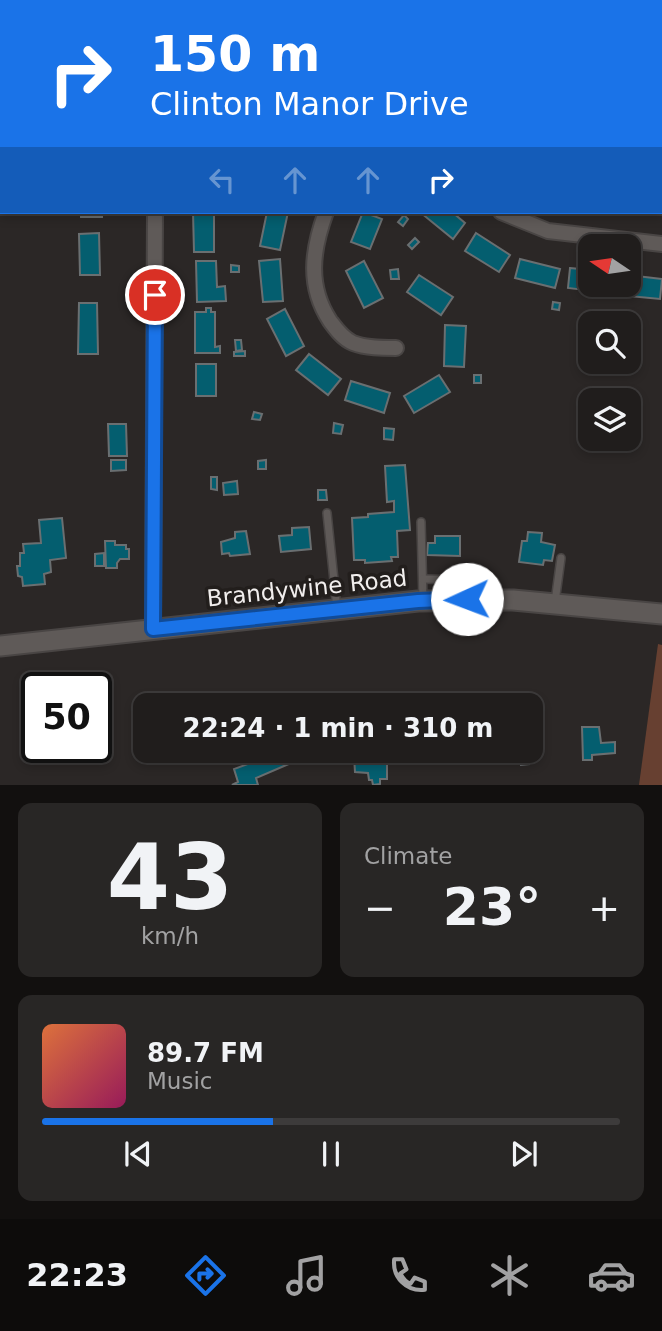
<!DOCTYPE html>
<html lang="en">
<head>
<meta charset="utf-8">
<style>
	body { margin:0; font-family:"DejaVu Sans",sans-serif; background:#282625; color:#f1f3f6; height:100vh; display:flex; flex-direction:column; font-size:26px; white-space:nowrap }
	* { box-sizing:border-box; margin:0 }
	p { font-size:23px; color:#a2a2a3 }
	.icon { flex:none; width:38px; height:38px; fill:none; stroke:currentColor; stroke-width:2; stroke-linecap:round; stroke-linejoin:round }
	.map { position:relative; height:785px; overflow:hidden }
	.panel { display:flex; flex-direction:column; gap:18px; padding:18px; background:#12100f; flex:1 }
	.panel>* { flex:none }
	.guide { position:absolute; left:0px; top:0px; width:663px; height:214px; box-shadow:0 4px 10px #0003,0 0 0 2px #3d3b3b; background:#1a73e8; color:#fff; overflow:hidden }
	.needle { width:46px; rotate:283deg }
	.controls { position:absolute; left:578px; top:234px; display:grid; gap:14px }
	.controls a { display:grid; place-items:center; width:63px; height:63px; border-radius:14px; background:#201d1c; box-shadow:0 4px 10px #0003,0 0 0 2px #3d3b3b; font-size:35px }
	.speed { position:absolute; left:21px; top:672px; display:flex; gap:14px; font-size:35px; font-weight:700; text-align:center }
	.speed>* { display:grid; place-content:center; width:91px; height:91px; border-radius:50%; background:#201d1c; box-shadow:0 4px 10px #0003,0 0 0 2px #3d3b3b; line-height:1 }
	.speed .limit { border:4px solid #111; border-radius:10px; background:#fff; color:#111 }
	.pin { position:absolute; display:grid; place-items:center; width:60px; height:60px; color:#fff; margin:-30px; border:4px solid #fff; border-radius:50%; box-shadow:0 2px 7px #0007 }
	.me { position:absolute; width:77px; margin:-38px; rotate:268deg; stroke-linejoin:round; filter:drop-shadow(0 0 5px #0008) }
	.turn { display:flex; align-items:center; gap:24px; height:147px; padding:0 35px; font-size:32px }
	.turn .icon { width:91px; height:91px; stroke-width:2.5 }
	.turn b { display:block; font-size:49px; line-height:60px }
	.lanes { display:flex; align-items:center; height:66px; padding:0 35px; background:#0003; justify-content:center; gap:35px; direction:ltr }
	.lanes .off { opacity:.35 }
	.big { font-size:52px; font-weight:700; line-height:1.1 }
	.panel .tile { flex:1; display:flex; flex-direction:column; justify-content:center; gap:10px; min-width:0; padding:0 24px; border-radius:14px; background:#282625 }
	.panel .dial { align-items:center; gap:0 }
	.dial b { font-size:91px; line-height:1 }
	.song { display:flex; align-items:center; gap:21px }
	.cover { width:84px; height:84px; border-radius:10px; background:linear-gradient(135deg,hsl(20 70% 55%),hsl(330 70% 35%)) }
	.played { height:7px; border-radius:4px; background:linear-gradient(90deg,#1a73e8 40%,#3d3b3b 40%) }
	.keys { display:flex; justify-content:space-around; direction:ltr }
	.heat { display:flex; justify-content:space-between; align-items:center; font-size:38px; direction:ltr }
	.panel .tiles { flex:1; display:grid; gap:18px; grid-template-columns:1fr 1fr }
	.tile:last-child { grid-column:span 2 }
	.trip { position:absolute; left:133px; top:693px; width:410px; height:70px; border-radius:14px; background:#201d1c; box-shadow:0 4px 10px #0003,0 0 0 2px #3d3b3b; font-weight:700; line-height:70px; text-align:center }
	.dock { display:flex; height:112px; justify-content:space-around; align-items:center; background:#0d0c0b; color:#a2a2a3 }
	.dock .icon { width:49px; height:49px }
	.dock .on { color:#1a73e8 }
	.dock b { font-size:32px; color:#f1f3f6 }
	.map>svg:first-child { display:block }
	.green { fill:#674031 }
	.building { fill:#045e6f; stroke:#6a6f71; stroke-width:2 }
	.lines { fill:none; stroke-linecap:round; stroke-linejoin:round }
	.service-casing { stroke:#494544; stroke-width:10 }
	.minor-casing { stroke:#494544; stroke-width:18 }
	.secondary-casing { stroke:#494544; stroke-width:23 }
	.service { stroke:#5f5a58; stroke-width:7 }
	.minor { stroke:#5f5a58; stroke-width:14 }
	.secondary { stroke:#5f5a58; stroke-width:19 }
	.route-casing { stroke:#114b97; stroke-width:18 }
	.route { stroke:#1a73e8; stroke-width:12 }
	.labels { text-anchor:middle; stroke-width:7; stroke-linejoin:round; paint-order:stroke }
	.street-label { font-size:23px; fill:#f1eeed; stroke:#221e1c }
</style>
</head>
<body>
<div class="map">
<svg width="662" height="785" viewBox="0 0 662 785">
	<rect width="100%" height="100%" fill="#2b2726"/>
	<path class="green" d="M658,644L662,645V785H639Z"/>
	<g class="building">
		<path d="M552,0H581L584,2H551Z"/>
		<rect x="81" y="212" width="21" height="5"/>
		<path d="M193,212H214V252H194Z"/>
		<path d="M267,212H288L280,250L260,246Z"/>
		<path d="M363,212L382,219L370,249L351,242Z"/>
		<path d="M422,212H452L465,223L453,239L421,213Z"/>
		<path d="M404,215L408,219L403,226L398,222Z"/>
		<path d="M99,233L100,275H80L79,234Z"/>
		<path d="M476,233L510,255L499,272L465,251Z"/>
		<path d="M415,238L419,242L412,249L408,245Z"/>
		<path d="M280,259L283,301L263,302L259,261Z"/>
		<path d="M520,259L560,269L555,288L515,278Z"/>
		<path d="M196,261H216L217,287L225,286L226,301L197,302Z"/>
		<path d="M364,261L383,298L364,308L346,271Z"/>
		<path d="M231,265L239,266V272H231Z"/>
		<path d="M570,268L590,270V285H610L609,293L568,288Z"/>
		<path d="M398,269L399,279H391L390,270Z"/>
		<path d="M419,275L453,297L441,315L407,292Z"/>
		<path d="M628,275L662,279L660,299L619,295L620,285H628Z"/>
		<path d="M553,302L560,303L559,310L552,309Z"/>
		<path d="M79,303H97L98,354H78Z"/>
		<path d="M206,308H211V312H215V347L220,346V353H195V312H206Z"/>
		<path d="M285,309L304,346L286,356L267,319Z"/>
		<path d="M600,315L608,317L607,324H599Z"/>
		<path d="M445,325L466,326L464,367L444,366Z"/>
		<path d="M235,340H241L242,350L236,351Z"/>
		<path d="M245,351V356H234V352Z"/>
		<path d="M309,354L341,379L328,395L296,370Z"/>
		<rect x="196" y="364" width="20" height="32"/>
		<path d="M439,375L450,392L414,413L404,396Z"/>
		<rect x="474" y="375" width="7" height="8"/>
		<path d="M351,381L390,393L384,413L345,400Z"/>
		<path d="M254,412L262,414L260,420L252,419Z"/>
		<path d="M334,423L343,425L341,434L333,433Z"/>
		<path d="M108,424H126L127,456H109Z"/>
		<path d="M384,428L394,429L393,440L384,439Z"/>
		<path d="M111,460H126V470L111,471Z"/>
		<path d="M266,460V469H258V461Z"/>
		<path d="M405,465L410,530L397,531L398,557H391L392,561L365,563V560H354L352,518L368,517V514L394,512V501L387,502L385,466Z"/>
		<path d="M211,477H217V490L211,489Z"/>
		<path d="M237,481L238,494L224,495L223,483Z"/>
		<path d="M318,490H326L327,500H318Z"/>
		<path d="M62,518L66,558L50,560L51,572L44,574L45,584L23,586L22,577L18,576L17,566H20V553H24L23,544L41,543L39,520Z"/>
		<path d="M309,527L311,549L281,552L279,536L292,535V528Z"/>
		<path d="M246,531L250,554L230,556L229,553L222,554L221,542L235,538V532Z"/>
		<path d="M528,532L542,533L541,542L555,545L552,561L544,560L543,565L519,562L522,541H527Z"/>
		<path d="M435,536H460V556L427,555L428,543H435Z"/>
		<path d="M105,541H115V545H126V549H129V559H120L117,563V568H106Z"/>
		<path d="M104,553V566H95V554Z"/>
		<path d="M582,727H599L601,743L615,742V753L592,755V760H583Z"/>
		<path d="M530,732H536L538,757L529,759V764L521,765L520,757L514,759L510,757V751H530Z"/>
		<path d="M262,751H291V763L256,778L258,785H232L238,782L234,769L248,764L246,759L262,753Z"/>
		<path d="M364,751H387V779H380V784L373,785L372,780H369L368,773L355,772L354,756H359Z"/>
	</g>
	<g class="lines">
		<defs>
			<g id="service">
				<path d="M327,513L337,609"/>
				<path d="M421,522L423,600"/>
				<path d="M423,579L460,580"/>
				<path d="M555,602L561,558"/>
			</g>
			<g id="minor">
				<path d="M155,0V2"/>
				<path d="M504,0L505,2"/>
				<path d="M321,2L322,0"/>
				<path d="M662,72V71"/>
				<path d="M662,96V97"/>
				<path d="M326,212C312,250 307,286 330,321C336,329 343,339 353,343C366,348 382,348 396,348"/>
				<path d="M501,212L548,231L662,244"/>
				<path d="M153,629L155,212"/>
			</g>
			<path id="secondary" d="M0,646L418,601L513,600L662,614"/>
		</defs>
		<use href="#service" class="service-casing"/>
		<use href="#minor" class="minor-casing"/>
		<use href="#secondary" class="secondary-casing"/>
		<use href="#service" class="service"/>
		<use href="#minor" class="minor"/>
		<use href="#secondary" class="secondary"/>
	</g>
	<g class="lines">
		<defs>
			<path id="route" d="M155,295L153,629L418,601L467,599"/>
		</defs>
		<use href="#route" class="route-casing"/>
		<use href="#route" class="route"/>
	</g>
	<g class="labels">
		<g class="street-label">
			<text transform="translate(307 588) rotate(-6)" y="8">Brandywine Road</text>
		</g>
	</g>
</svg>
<div class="controls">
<a><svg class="needle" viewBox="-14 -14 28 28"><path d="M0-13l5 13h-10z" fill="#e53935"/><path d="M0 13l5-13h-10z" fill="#a2a2a3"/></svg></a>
<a><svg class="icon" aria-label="search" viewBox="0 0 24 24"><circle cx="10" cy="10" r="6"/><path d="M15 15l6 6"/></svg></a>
<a><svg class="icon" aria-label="layers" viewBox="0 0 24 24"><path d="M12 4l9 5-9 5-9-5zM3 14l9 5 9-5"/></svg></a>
</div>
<div class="speed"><div class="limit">50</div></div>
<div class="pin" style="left:155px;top:295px;background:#d93025"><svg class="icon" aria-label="arrive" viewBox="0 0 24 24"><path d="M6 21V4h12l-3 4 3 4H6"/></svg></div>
<svg class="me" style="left:467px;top:599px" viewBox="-20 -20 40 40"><circle r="19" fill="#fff"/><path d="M0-13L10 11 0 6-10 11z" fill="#1a73e8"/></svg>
<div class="trip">22:24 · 1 min · 310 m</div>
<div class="guide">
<div class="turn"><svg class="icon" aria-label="right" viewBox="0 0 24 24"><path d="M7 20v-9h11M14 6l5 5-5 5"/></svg><div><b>150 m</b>Clinton Manor Drive</div></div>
<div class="lanes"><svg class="icon off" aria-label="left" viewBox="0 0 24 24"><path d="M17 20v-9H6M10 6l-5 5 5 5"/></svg><svg class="icon off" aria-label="ahead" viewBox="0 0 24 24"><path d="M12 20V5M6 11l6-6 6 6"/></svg><svg class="icon off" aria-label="ahead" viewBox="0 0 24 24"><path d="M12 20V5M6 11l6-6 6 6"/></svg><svg class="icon" aria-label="right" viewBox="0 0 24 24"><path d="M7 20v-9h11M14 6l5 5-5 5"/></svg></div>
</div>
</div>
<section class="panel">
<div class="tiles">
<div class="tile dial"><b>43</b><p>km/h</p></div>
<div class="tile"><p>Climate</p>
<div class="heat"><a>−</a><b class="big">23°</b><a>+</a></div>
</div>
<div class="tile">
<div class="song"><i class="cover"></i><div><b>89.7 FM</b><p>Music</p></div></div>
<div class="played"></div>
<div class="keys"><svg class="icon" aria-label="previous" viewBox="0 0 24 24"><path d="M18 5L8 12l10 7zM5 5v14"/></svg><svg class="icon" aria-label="pause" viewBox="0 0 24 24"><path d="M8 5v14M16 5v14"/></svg><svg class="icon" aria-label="next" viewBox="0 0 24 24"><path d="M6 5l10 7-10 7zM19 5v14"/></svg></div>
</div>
</div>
</section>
<nav class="dock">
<b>22:23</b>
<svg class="icon on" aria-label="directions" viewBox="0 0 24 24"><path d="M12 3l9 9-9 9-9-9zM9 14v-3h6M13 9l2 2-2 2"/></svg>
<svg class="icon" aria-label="music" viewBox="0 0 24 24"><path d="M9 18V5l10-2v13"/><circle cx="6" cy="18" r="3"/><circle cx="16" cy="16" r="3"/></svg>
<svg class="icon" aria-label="phone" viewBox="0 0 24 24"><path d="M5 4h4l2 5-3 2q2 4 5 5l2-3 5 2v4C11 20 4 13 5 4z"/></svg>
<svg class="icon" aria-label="climate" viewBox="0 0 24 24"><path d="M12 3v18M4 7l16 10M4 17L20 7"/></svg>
<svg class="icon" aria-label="car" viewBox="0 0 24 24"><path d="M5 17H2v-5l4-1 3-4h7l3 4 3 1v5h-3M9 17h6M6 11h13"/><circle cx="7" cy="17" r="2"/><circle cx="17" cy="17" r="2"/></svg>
</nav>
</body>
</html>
